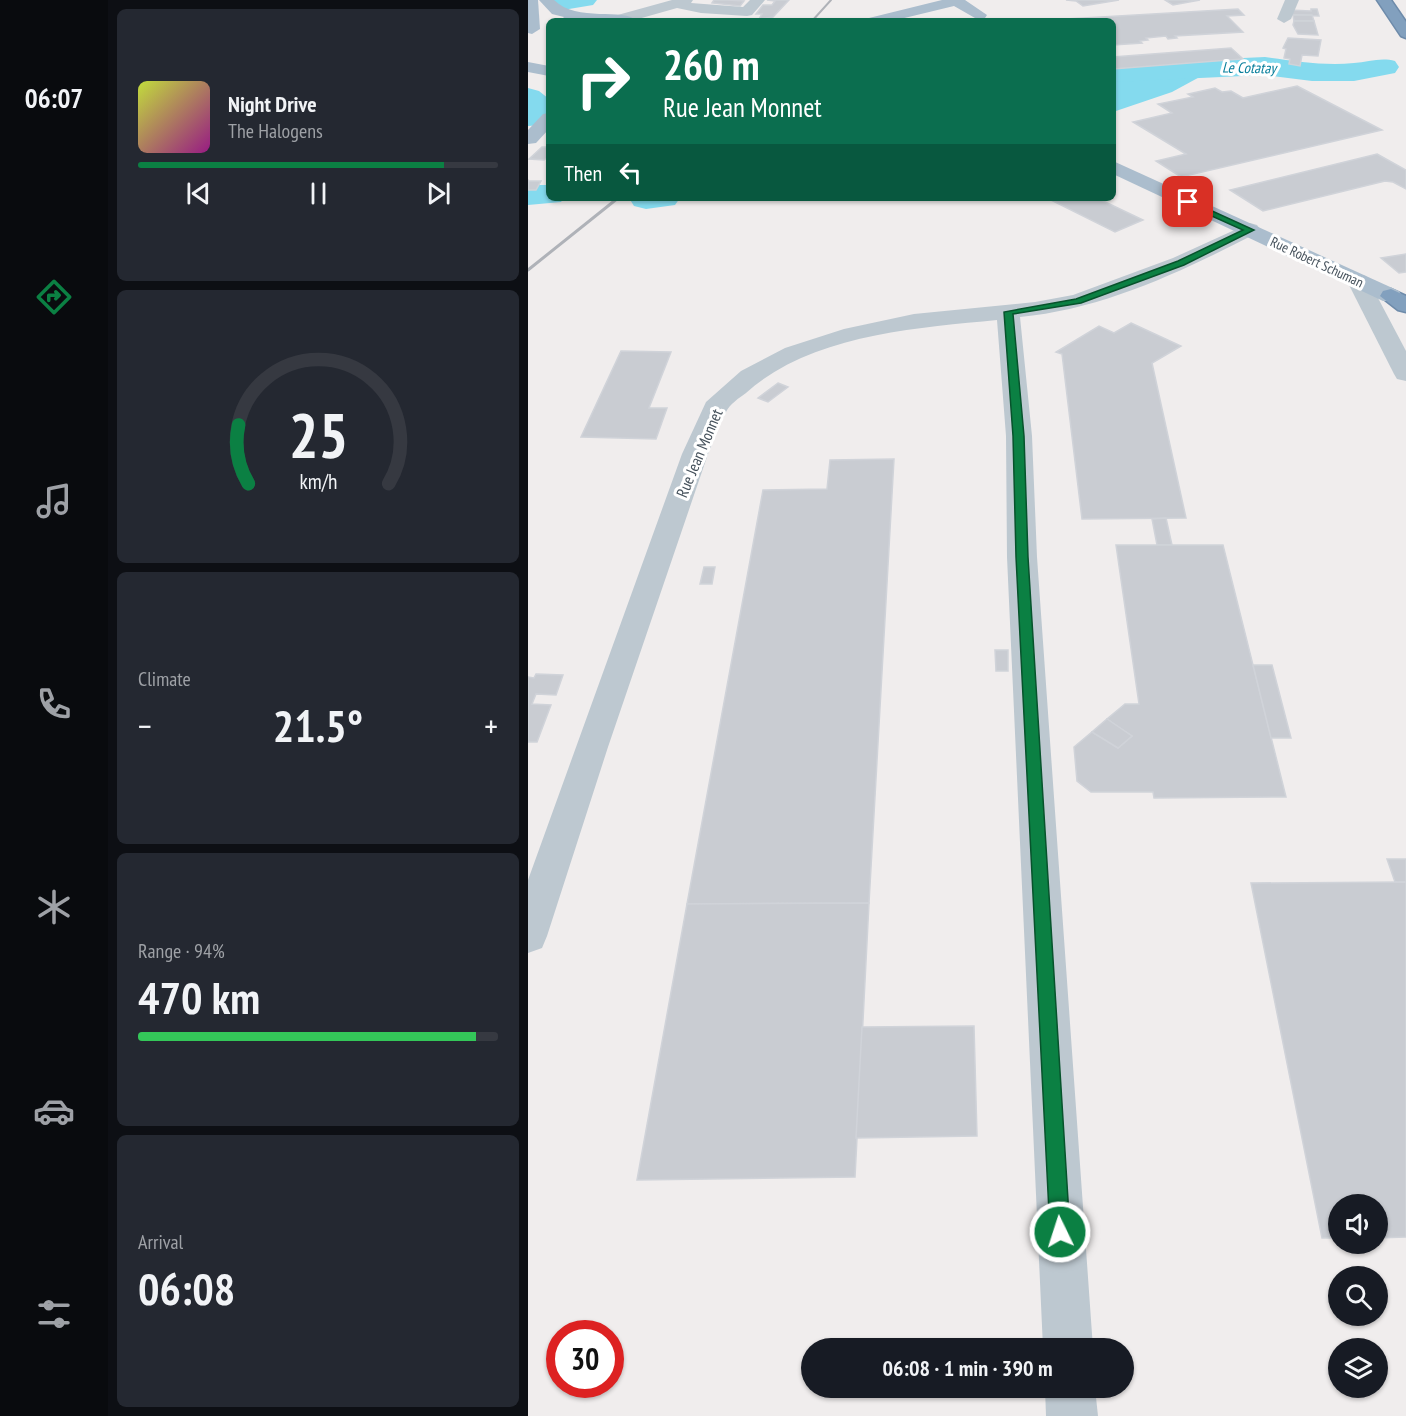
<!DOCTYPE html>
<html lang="en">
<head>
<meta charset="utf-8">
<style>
	body { margin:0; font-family:"PT Sans Narrow",sans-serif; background:#242831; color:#f1f3f6; height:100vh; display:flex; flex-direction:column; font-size:22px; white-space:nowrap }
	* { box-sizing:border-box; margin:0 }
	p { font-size:20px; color:#9ea1a6 }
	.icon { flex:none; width:33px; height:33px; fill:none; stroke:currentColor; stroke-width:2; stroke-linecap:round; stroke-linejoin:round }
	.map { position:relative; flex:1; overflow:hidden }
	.panel { display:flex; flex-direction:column; gap:9px; padding:9px; background:#0d0f14; width:420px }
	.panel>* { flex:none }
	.banner { position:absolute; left:18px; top:18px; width:570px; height:183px; border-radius:9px; box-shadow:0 2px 4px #0004; background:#0b6e4f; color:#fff; overflow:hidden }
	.tools { position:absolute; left:800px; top:1194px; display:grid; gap:12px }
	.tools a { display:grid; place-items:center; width:60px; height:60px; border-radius:50%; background:#171b24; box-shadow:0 2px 4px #0004; font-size:30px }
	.speed { position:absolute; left:18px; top:1320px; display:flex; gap:12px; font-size:30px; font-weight:700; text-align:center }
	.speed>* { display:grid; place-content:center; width:78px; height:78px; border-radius:50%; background:#171b24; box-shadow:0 2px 4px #0004; line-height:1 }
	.speed .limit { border:9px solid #d22; background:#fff; color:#111 }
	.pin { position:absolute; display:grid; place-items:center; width:51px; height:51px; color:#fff; margin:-26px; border-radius:12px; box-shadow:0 3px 9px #0006 }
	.me { position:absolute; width:66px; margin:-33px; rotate:356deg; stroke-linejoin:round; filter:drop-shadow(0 0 4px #0008) }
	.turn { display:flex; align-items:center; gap:21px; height:126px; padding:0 18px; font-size:27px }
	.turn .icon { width:78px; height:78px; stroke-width:2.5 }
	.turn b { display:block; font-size:42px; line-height:51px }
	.then { display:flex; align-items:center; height:57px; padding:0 18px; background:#0003; gap:12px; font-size:22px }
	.big { font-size:45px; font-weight:700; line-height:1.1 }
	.panel .tile { flex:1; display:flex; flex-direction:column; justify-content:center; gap:9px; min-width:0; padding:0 21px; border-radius:9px; background:#242831 }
	.panel .dial { align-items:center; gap:0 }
	.dial svg { height:156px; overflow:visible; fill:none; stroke:#363941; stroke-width:7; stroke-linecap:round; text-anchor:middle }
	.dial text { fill:#f1f3f6; stroke:none }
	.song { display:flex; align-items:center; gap:18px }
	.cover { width:72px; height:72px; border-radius:9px; background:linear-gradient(135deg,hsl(70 70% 55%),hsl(310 70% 35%)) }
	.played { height:6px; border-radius:3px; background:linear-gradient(90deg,#0b8043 85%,#363941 85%) }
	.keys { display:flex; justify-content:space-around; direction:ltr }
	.heat { display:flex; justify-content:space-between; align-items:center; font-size:33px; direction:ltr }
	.charge { height:9px; border-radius:4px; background:linear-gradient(90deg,#34c759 94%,#363941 0) }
	.trip { position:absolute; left:273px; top:1338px; width:333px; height:60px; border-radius:30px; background:#171b24; box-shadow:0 2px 4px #0004; font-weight:700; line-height:60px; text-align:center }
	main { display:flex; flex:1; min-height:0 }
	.menu { display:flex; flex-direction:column; width:108px; justify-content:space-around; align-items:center; background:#090b0e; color:#9ea1a6 }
	.menu .icon { width:42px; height:42px }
	.menu .selected { color:#0b8043 }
	.menu b { font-size:27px; color:#f1f3f6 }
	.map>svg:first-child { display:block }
	.water { fill:#84daee }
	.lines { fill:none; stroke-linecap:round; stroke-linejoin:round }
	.river { fill:#84daee; fill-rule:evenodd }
	.building { fill:#c9ccd2; stroke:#d0d3d9; stroke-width:1.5 }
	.highway-casing { stroke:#6e8baa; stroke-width:3 }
	.minor { fill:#bdc8d0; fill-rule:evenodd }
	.major { fill:#abbdcd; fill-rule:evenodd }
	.highway { fill:#82a0be; fill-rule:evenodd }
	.rail-far1 { stroke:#afb2b8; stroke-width:2 }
	.rail { stroke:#afb2b8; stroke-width:3 }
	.route { fill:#0b8043; stroke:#07532c; stroke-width:1.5 }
	.labels { text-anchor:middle; stroke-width:6; stroke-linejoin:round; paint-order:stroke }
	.far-street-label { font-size:14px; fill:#45515b; stroke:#fff }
	.far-water-label { font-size:15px; font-style:italic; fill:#087f9c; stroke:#fff }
	.street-label { font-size:16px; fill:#45515b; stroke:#fff }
</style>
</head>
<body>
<main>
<nav class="menu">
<b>06:07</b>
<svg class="icon selected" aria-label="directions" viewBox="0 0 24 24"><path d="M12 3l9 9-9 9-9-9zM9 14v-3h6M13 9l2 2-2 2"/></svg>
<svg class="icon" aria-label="music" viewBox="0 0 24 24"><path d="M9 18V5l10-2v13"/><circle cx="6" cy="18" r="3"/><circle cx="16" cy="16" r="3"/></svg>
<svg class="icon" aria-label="phone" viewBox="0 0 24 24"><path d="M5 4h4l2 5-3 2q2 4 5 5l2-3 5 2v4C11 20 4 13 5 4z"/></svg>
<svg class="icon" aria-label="climate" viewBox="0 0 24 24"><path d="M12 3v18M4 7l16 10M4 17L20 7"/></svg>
<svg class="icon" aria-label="car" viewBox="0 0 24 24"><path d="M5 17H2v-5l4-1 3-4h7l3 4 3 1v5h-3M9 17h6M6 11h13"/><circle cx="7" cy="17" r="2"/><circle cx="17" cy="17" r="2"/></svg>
<svg class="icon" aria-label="filters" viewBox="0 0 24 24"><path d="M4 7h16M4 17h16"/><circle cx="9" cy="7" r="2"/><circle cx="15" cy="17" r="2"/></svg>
</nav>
<section class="panel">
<div class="tile">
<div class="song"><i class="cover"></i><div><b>Night Drive</b><p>The Halogens</p></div></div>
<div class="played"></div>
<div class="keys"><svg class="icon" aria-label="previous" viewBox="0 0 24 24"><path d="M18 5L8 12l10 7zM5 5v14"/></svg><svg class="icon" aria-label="pause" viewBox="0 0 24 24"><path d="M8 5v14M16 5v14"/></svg><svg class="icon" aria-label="next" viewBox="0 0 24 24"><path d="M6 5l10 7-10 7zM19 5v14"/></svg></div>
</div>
<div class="tile dial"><svg viewBox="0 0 100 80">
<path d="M14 69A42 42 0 1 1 86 69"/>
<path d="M14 69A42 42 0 0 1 9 39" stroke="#0b8043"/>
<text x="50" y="56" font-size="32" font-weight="700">25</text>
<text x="50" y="72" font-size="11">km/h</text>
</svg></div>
<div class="tile"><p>Climate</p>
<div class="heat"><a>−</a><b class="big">21.5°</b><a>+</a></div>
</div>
<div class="tile"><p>Range · 94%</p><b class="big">470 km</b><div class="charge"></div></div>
<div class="tile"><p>Arrival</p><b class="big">06:08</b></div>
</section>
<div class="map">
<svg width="878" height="1416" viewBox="0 0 878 1416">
	<rect width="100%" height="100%" fill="#f0eded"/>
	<path class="water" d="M690,67L644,92L585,112V73Z"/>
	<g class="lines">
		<g class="river">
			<path d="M24,0H69L65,5L35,10L26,7Z"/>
			<path d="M737,57C766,61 796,66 826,63C840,62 853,57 867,61L871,67L867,73L826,81H784L737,75L585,82V64Z"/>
			<path d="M0,88L11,91L21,99V115L15,125L0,126Z"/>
			<path d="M0,185H21V198H36L33,202L0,205Z"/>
			<path d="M101,198H152L147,205L118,209L106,206Z"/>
		</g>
	</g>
	<g class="building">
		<path d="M200,0L216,1L212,6L184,3L186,0Z"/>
		<path d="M239,0H261L245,17L231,19L234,14H228L235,5H244L247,1Z"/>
		<path d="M538,0H591L555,6L548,1Z"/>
		<path d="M637,0H672L645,5Z"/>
		<path d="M710,9L716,15L699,16L715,32L647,36L649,38L640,39L638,36L618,38L620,40L612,41L614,43L585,45V21H504Z"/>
		<path d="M783,9H789L791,16L765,15L763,10L783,11Z"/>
		<path d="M765,15H784L786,21H766Z"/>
		<path d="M766,21H786L790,35L770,34L765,25Z"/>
		<path d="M760,38L793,40L790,56L774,55L772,66L761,64L762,59L756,58L758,49L755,48Z"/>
		<path d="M703,48L715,59L585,69V57Z"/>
		<path d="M769,86L854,130L653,177L628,161L658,154L605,122L644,113L630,104L665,97L660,94L687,88L694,92L703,91L715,98Z"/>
		<path d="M14,147H21V156L16,160L1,159Z"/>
		<path d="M849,154L878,170V189L865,182L857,181L735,211L702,190Z"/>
		<path d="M0,180L1,181H13L8,190H0Z"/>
		<path d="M519,198H569L615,220L587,232Z"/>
		<path d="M878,254V272L871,273L853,258Z"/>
		<path d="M603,323L653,346L624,363L658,518L554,519L534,354L528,352L571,326L586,333Z"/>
		<path d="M93,351L143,352L121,408H139L128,439L53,437Z"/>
		<path d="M250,383L260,387L240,402L230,398Z"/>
		<path d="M366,459L341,903L159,904L235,490L299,489L302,460Z"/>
		<path d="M638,518L644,545H629L624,519Z"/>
		<path d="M588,545H695L758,797L626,798L625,792H563L549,781L546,747L564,732L590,748L604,736L579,719L597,704H611Z"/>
		<path d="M176,567H187L184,584H172Z"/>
		<path d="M467,650H480V671H468Z"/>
		<path d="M725,665H744L763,738H743Z"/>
		<path d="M8,674L35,675L28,695L8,694L4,704L23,705L9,742H0V677L6,678Z"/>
		<path d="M579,719L604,736L590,748L564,732Z"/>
		<path d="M859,859H878V882H867Z"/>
		<path d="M878,882V1237L849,1238V1204H810V1238H794L723,883Z"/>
		<path d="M341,903L327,1177L109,1180L159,904Z"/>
		<path d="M446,1026L449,1136L328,1138L334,1027Z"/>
	</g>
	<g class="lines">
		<defs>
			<g id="highway">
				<path d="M849,0H863L878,22V38L873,36Z"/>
				<path d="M863,289L878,296V312L870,310L852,296L855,291Z"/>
			</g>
		</defs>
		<use href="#highway" class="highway-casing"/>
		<g class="minor">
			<path d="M144,0H165L163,3L215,7L222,0H237L224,15L219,16L173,13L149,8L103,21L84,19L86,16Z"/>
			<path d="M757,0H771L763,19L756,23L749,19Z"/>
			<path d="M722,223L729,225L732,229L729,233C655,271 576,309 492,317L504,436L509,557L565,1348H515L479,557L478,436L469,320C387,328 282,335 218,393C211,398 202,404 198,412C190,424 186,440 180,454L80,747L19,936L14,948L0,953V880L154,454L178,402L213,371L257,348L316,329L386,314L507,302L545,295L645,258Z"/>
			<path d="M830,274L838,276L841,281L878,351V381L869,379L866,374L819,281L822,276Z"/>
			<path d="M517,1388H567L570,1416H518Z"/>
		</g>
		<g class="major">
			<path d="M0,0H10L12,29L4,34L0,33Z"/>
			<path d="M11,0H26C49,23 96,7 109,21H32L36,17L24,14Z"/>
			<path d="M414,0H437L459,15L457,18H447L426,6L364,21H339L341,18Z"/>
			<path d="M0,62L21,66V76L0,72Z"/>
			<path d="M21,113V129L8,143L0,144V130L15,114Z"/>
			<path d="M585,161L871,291L874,296L871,301H855L585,174Z"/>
		</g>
		<use href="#highway" class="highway"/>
		<path class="rail-far1" d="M284,21L303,0"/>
		<path class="rail" d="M0,270L90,198"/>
	</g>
	<path class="route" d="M660,200L726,230L656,265L553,303L485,314L496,436L500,557L542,1232L539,1238L532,1241L525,1238L522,1232L488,557L485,436L476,312L548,299L650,261L715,230L657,204Z"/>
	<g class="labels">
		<g class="far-street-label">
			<text transform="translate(789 262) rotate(25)" y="5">Rue Robert Schuman</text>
		</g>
		<g class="far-water-label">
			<text transform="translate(721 68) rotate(1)" y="5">Le Cotatay</text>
		</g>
		<g class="street-label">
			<text transform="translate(171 453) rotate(-67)" y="6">Rue Jean Monnet</text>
		</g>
	</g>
</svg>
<div class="tools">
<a><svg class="icon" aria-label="sound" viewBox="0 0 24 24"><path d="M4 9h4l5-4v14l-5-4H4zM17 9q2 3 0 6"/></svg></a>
<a><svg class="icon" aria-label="search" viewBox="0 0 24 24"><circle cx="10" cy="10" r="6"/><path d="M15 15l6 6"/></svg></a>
<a><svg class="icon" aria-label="layers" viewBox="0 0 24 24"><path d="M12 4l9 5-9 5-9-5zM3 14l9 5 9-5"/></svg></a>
</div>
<div class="speed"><div class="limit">30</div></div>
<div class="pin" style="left:660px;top:202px;background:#d93025"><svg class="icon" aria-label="arrive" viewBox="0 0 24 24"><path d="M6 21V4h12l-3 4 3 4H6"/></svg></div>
<svg class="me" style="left:532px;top:1232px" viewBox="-20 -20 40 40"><circle r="17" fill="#0b8043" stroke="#fff" stroke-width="3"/><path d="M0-11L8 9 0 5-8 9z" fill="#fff"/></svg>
<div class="trip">06:08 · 1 min · 390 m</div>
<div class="banner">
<div class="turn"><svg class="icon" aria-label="right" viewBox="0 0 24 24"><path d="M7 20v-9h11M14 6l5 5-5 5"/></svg><div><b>260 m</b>Rue Jean Monnet</div></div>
<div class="then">Then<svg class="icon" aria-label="left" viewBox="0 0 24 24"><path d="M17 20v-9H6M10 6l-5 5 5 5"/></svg></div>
</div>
</div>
</main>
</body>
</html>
